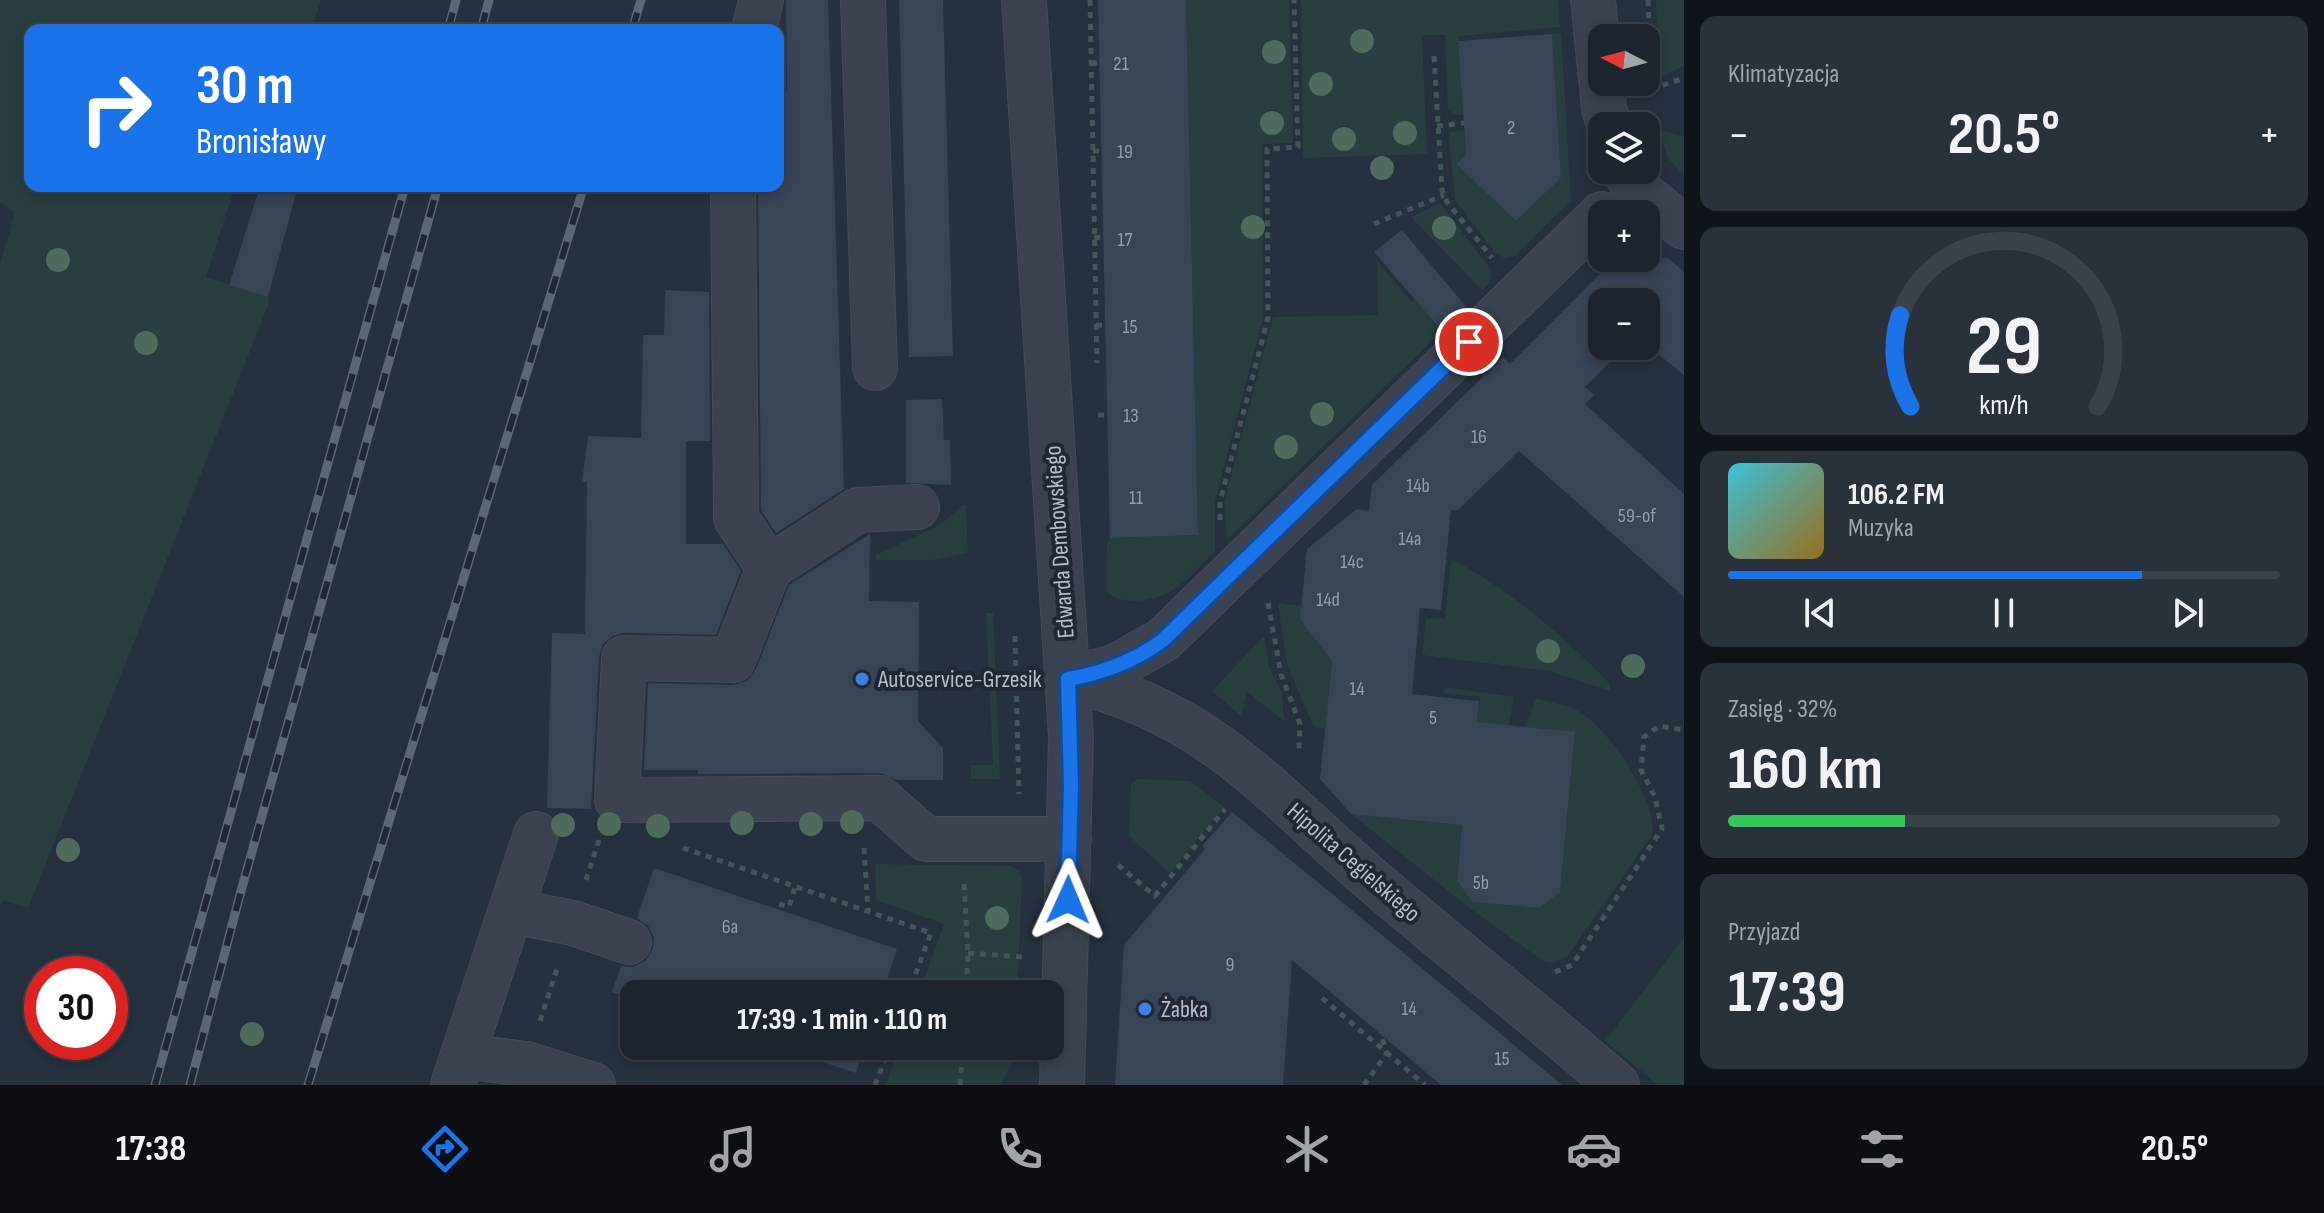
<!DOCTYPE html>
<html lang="pl">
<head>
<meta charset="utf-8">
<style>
	body { margin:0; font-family:"Sofia Sans Condensed",sans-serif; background:#29313b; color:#f1f3f6; height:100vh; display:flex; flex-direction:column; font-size:30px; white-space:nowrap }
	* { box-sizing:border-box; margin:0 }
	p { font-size:26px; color:#a0a5aa }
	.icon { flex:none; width:44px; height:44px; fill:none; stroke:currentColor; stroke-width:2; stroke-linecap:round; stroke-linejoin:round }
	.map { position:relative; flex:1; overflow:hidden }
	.panel { display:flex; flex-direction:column; gap:16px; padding:16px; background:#0f141a; width:640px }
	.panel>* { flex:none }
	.banner { position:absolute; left:24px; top:24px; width:760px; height:168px; border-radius:16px; box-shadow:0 4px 12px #0003,0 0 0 2px #3a424b; background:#1a73e8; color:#fff; overflow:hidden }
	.needle { width:52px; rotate:276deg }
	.buttons { position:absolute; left:1588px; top:24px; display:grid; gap:16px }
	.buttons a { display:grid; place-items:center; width:72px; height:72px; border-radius:16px; background:#1c252f; box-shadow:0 4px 12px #0003,0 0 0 2px #3a424b; font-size:40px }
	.speed { position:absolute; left:24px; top:956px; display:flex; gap:16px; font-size:40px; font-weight:700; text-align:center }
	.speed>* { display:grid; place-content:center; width:104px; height:104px; border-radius:50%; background:#1c252f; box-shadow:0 4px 12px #0003,0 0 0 2px #3a424b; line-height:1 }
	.speed .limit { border:12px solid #d22; background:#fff; color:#111 }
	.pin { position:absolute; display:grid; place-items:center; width:68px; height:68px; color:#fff; margin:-34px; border:4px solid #fff; border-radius:50%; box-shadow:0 2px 8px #0007 }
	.me { position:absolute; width:88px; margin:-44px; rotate:1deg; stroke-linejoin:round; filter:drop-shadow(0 0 6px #0008) }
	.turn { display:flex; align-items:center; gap:28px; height:168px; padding:0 40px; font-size:36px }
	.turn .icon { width:104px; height:104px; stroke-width:2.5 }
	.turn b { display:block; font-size:56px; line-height:68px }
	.big { font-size:60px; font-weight:700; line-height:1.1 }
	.panel .card { flex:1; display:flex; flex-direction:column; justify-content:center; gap:12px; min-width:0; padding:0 28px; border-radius:16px; background:#29313b }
	.panel .dial { align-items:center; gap:0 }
	.dial svg { height:208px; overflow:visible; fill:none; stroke:#3a424b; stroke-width:7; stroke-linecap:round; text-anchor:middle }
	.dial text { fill:#f1f3f6; stroke:none }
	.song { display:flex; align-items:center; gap:24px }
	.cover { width:96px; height:96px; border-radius:12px; background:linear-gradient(135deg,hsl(190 70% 55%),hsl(40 70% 35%)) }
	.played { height:8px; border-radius:4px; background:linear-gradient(90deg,#1a73e8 75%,#3a424b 75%) }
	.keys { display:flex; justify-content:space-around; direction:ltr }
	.heat { display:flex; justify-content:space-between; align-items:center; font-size:44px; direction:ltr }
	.charge { height:12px; border-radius:6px; background:linear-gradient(90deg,#34c759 32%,#3a424b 0) }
	.trip { position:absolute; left:620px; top:980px; width:444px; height:80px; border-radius:16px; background:#1c252f; box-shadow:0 4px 12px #0003,0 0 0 2px #3a424b; font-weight:700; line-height:80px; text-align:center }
	.tab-bar { display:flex; height:128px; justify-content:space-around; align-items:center; background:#0b0f13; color:#a0a5aa }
	.tab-bar .icon { width:56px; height:56px }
	.tab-bar .selected { color:#1a73e8 }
	.tab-bar b { font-size:36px; color:#f1f3f6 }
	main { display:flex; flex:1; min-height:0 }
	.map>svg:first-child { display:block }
	.green { fill:#283e40 }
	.building { fill:#384555 }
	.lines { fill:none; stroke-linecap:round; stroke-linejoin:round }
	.minor-casing { stroke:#434c58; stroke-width:46 }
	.path { stroke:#415758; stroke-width:5; stroke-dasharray:6 6; stroke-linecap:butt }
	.minor { stroke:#3a434f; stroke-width:44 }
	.rail-casing { stroke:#5c6776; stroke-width:9 }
	.rail { stroke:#1f2834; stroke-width:6; stroke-dasharray:18; stroke-linecap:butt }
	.tree { fill:#4e6b5e }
	.route-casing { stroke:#114b97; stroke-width:20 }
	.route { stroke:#1a73e8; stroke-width:14 }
	.shop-dot { fill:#3f7fe0; stroke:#1f2834; stroke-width:3 }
	.labels { text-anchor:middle; stroke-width:8; stroke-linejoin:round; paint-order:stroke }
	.number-label { font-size:20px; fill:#949eab }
	.street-label { font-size:24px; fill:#b6beca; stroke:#1f2834 }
	.poi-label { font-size:24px; fill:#b6beca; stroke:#1f2834; text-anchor:start }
</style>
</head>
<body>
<main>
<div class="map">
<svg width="1684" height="1085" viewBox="0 0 1684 1085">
	<rect width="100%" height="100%" fill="#26313f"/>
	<g class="green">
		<path d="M0,0H321L311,30H30V186H235L206,277L268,297L269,303L28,908L3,900L0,906V264L15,213L0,202Z"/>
		<path d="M1186,0H1289L1293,143L1262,144L1263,318L1215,501V551C1190,576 1173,600 1136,601C1124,601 1114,599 1106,591L1107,543L1110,538L1198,535Z"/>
		<path d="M1301,0H1558L1560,27L1459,36L1463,115H1455L1448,110L1445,35H1422L1427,154L1303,158Z"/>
		<path d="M1656,0H1684V66L1658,78Z"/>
		<path d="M1561,33L1571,200L1515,256L1504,258L1495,252L1455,200L1449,137L1451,132L1464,130L1466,155L1456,164L1516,221L1561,178L1552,34Z"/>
		<path d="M1658,129L1684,137V175L1668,158Z"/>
		<path d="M1440,203L1491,270L1490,282L1482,290L1411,217Z"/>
		<path d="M1377,261L1412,302L1441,279L1446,286L1440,333L1227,540L1224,502L1273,317L1378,315Z"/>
		<path d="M963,505H966L968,553L932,560H876V555L940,525Z"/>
		<path d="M1451,559C1512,591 1563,635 1610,684V691L1550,671L1422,655L1426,618L1445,619Z"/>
		<path d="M1278,603L1301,606L1332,659L1325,729L1314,727L1287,665Z"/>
		<path d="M986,613H993L1000,779H971V765H993Z"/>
		<path d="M1264,636L1269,667L1282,693L1284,721L1247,692L1241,716L1212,691Z"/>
		<path d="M1444,687L1514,697L1507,733L1476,730L1480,697L1443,693Z"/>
		<path d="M1536,698C1551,703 1570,705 1583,714C1611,733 1658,801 1652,835L1567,957L1551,963L1543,961L1472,910L1351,814L1462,825L1457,881L1472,902L1539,908L1560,891L1575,733L1526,727Z"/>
		<path d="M1137,779L1190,781L1224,807L1170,873L1129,836L1131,784Z"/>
		<path d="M875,864L1011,866L1020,872L1022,880L1017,994H919L944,924L876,900Z"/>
		<path d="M1684,938V1085H1658L1605,1041Z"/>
		<path d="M900,1046H1015L1010,1068L999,1085H886Z"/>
	</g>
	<g class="building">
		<path d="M786,0H828L844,489L776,533L761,510L758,186H778V90H787Z"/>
		<path d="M899,0H943L953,356L909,357Z"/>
		<path d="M1098,0H1186L1198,535L1110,538Z"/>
		<path d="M1552,34L1561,178L1516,221L1456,164L1466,155L1458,41Z"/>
		<path d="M260,186H298L268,297L229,285Z"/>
		<path d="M1402,230L1468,309L1444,333L1374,252Z"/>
		<path d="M1616,258H1668L1684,272V375L1646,344V302H1602V346H1626L1585,387L1594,395L1585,404L1684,494V597L1519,451L1458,510H1451L1441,610L1420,608L1412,694L1479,701L1477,722L1575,732L1560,892L1539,908L1472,902L1457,881L1462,825L1351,814L1320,779L1332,661L1300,619L1307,549L1357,509L1369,511L1372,485L1503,357L1510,364Z"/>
		<path d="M665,290L709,292L710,441H686V544H723L741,571L716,635L624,633L613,636L603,644L599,657L591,809L547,808L552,633L585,634L587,482H582L588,436L641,438L643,335H664Z"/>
		<path d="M942,399L944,440H950L951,485L906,483V400Z"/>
		<path d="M870,534L869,601L919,602L918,721L943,748V780H896L879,773L698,774V770H644L648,683L733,685L748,680L756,669L789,585Z"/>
		<path d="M1232,812L1370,925L1562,1085H1441L1292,960L1283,1085H1115L1124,945L1205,849L1202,846Z"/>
		<path d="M654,868L897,949L882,994H634V999L612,992L621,966L633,967L645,961L653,949L654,938L648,926L637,918Z"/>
		<path d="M774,1046H865L856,1073Z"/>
	</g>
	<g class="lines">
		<defs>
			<g id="minor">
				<path d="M863,0L875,368"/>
				<path d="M1024,0L1071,737L1062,1085"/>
				<path d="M1593,0L1604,108L1609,126"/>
				<path d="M754,30L761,0"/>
				<path d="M1625,170L1632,185L1684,227"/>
				<path d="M733,186L736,518L769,568"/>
				<path d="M917,507L858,510L769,568L733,660L624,658L617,800L879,798L926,839H1069"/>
				<path d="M1068,679L1115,667L1163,640L1602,214"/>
				<path d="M1071,680C1213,713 1274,797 1379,886C1458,953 1539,1017 1617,1085"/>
				<path d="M512,911L573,923L629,942"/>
				<path d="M463,1056L526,1064L593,1085"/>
				<path d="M453,1085L536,834"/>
			</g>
		</defs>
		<use href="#minor" class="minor-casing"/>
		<g class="path">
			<path d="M1090,0L1097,363"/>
			<path d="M1648,0L1651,81"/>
			<path d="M1434,56L1442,190L1447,202L1492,258"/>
			<path d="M1091,64L1099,62"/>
			<path d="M1651,89L1684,78"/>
			<path d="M1437,126L1464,123"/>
			<path d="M1093,151H1101"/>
			<path d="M1374,224L1444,195"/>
			<path d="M1094,238L1103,237"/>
			<path d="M1096,325H1105"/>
			<path d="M1098,415H1107"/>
			<path d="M1220,520V502L1268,318L1267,149L1298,147L1294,0"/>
			<path d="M1268,603L1281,674L1300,724L1299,752"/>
			<path d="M1015,636L1019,794"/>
			<path d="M683,848L931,933L908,994"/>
			<path d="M864,848L868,911"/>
			<path d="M1118,865L1155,896L1225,809"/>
			<path d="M586,880L599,840"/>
			<path d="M964,884L968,953L966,994"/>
			<path d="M779,904L789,907L795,887"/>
			<path d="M968,953L1022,957"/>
			<path d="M1555,972L1572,965L1662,829L1655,797L1641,770L1644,737L1659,726L1684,730"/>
			<path d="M1322,998L1425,1085"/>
			<path d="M540,1021L558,966"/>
			<path d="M875,1085L890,1046"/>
			<path d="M960,1085L963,1046"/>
			<path d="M1364,1085L1387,1053L1381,1035"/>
		</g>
		<use href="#minor" class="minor"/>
		<defs>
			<g id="rail">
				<path d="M448,30L456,0"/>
				<path d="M481,30L489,0"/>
				<path d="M632,30L641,0"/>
				<path d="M155,1085L405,186"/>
				<path d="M190,1085L241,891L438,186"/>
				<path d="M308,1085L584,186"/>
			</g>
		</defs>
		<use href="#rail" class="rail-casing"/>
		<use href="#rail" class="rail"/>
	</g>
	<g class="tree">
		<circle cx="1362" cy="41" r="12"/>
		<circle cx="1274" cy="52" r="12"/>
		<circle cx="1321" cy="84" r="12"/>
		<circle cx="1272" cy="123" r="12"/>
		<circle cx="1405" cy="133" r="12"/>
		<circle cx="1344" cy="139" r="12"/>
		<circle cx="1382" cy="168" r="12"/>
		<circle cx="1253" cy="227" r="12"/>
		<circle cx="1444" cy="228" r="12"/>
		<circle cx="58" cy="260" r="12"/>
		<circle cx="146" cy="343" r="12"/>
		<circle cx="1322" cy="414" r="12"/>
		<circle cx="1286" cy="447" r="12"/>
		<circle cx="1548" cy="651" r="12"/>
		<circle cx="1633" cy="666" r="12"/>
		<circle cx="852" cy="822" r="12"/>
		<circle cx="742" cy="823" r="12"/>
		<circle cx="609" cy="824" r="12"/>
		<circle cx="811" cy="824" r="12"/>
		<circle cx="563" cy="825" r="12"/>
		<circle cx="658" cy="826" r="12"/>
		<circle cx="68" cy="850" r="12"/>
		<circle cx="997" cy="918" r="12"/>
		<circle cx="252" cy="1034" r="12"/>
	</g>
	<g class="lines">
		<defs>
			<path id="route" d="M1068,900L1071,784L1068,679C1103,673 1135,661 1163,640L1469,342"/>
		</defs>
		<use href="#route" class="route-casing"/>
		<use href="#route" class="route"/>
	</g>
	<g class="shop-dot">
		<circle cx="862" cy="679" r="8"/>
		<circle cx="1145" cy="1009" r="8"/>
	</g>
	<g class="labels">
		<g class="number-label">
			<text x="1121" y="70">21</text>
			<text x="1511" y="134">2</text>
			<text x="1125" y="158">19</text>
			<text x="1125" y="246">17</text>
			<text x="1130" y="333">15</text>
			<text x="1131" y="422">13</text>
			<text x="1479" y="443">16</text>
			<text x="1418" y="492">14b</text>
			<text x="1136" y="504">11</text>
			<text x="1637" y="522">59-of</text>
			<text x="1410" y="545">14a</text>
			<text x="1352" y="568">14c</text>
			<text x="1328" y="606">14d</text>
			<text x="1357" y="695">14</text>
			<text x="1433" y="724">5</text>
			<text x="1481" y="889">5b</text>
			<text x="730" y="933">6a</text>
			<text x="1230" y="971">9</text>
			<text x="1409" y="1015">14</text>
			<text x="1502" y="1065">15</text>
		</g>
		<g class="street-label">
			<text transform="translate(1059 542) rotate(-94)" y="8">Edwarda Dembowskiego</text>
			<text transform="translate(1354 862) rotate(41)" y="8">Hipolita Cegielskiego</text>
		</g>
		<g class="poi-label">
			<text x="878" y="687">Autoservice-Grzesik</text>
			<text x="1161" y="1017">Żabka</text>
		</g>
	</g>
</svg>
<div class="buttons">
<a><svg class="needle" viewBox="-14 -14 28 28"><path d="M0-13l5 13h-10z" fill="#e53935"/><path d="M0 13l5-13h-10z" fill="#a0a5aa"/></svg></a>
<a><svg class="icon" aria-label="layers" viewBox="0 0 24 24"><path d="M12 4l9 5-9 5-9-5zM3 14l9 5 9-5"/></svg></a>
<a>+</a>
<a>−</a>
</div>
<div class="speed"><div class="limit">30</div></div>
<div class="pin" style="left:1469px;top:342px;background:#d93025"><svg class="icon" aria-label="arrive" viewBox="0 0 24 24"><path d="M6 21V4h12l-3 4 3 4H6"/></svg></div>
<svg class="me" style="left:1068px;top:900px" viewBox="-20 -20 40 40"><path d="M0-17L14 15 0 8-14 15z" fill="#1a73e8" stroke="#fff" stroke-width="4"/></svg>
<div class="trip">17:39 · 1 min · 110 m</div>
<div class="banner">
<div class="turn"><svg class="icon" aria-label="right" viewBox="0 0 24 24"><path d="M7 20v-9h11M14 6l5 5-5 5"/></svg><div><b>30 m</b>Bronisławy</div></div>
</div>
</div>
<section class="panel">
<div class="card"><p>Klimatyzacja</p>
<div class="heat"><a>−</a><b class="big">20.5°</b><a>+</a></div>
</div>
<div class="card dial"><svg viewBox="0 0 100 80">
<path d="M14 69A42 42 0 1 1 86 69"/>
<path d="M14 69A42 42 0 0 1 10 34" stroke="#1a73e8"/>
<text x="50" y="56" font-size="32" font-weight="700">29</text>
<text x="50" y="72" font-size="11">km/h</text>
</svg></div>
<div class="card">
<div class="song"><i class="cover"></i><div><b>106.2 FM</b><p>Muzyka</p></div></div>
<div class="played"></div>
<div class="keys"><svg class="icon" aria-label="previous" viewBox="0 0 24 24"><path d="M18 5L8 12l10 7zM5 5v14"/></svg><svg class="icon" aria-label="pause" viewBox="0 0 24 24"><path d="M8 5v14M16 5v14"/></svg><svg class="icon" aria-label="next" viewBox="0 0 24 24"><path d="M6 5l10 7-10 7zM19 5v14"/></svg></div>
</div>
<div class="card"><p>Zasięg · 32%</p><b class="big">160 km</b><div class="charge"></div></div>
<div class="card"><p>Przyjazd</p><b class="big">17:39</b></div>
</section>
</main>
<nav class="tab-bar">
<b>17:38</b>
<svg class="icon selected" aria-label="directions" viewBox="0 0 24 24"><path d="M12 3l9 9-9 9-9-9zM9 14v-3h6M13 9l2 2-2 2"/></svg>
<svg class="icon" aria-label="music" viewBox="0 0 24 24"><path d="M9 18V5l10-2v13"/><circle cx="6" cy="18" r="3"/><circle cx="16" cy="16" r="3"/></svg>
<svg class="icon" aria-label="phone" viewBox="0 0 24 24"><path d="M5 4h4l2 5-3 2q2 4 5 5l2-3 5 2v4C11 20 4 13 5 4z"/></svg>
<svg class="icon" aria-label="climate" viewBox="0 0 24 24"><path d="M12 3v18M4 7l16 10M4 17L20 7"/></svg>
<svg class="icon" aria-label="car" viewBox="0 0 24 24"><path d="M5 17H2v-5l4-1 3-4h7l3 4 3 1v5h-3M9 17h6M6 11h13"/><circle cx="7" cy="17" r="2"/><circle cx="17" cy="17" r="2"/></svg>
<svg class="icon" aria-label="filters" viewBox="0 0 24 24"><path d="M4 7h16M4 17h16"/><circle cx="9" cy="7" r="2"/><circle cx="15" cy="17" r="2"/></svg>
<b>20.5°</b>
</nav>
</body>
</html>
